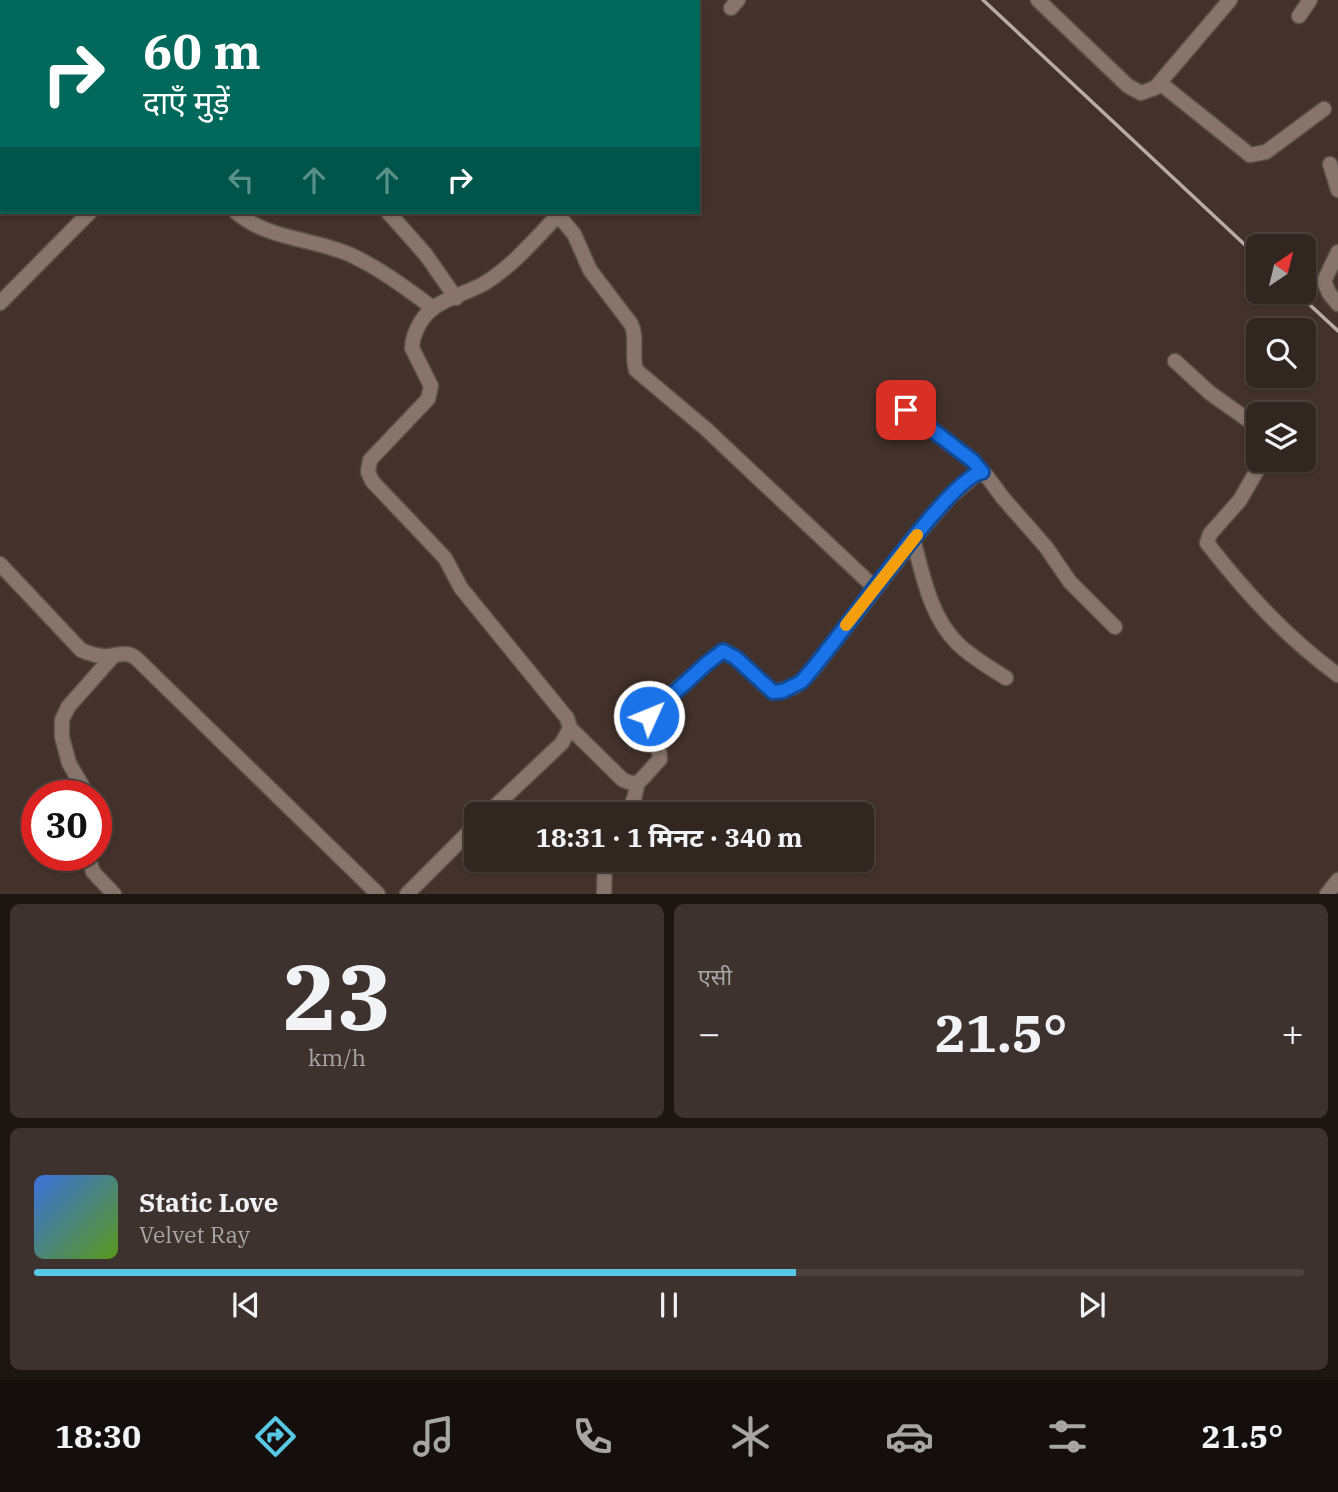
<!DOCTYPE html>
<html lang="hi">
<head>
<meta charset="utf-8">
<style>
	body { margin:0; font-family:"IBM Plex Serif","Noto Sans Devanagari",serif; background:#3d322d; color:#f1f3f6; height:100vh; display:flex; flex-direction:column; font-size:26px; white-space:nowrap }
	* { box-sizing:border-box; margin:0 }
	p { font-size:23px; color:#a8a5a5 }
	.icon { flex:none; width:38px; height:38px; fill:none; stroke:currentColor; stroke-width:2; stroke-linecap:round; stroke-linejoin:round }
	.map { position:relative; height:894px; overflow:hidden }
	.panel { display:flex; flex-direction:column; gap:10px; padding:10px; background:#1c1512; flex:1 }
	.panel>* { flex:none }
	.hud { position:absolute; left:0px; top:0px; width:700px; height:214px; box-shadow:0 2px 5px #0004,0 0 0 2px #4d433e; background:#00695c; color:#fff; overflow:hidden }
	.needle { width:46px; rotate:35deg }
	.buttons { position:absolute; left:1246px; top:234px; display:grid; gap:14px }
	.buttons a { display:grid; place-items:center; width:70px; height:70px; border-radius:10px; background:#322620; box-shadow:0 2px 5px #0004,0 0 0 2px #4d433e; font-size:35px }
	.speed { position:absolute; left:21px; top:780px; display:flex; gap:14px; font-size:35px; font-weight:700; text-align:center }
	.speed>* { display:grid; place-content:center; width:91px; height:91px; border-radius:50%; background:#322620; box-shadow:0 2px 5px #0004,0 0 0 2px #4d433e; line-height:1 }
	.speed .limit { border:10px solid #d22; background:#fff; color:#111 }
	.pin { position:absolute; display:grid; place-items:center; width:60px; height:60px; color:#fff; margin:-30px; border-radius:14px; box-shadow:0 4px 10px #0006 }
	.me { position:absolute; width:77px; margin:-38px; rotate:46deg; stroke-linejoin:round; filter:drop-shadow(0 0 5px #0008) }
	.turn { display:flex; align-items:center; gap:24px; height:147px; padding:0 28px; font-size:32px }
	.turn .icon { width:91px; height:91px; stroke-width:2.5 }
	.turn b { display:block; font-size:49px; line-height:60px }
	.lanes { display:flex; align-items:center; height:66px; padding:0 28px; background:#0003; justify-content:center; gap:35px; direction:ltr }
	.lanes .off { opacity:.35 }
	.big { font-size:52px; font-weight:700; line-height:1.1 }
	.panel .card { flex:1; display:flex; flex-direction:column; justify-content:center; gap:10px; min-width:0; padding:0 24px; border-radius:10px; background:#3d322d }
	.panel .dial { align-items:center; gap:0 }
	.dial b { font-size:91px; line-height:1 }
	.song { display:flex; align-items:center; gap:21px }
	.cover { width:84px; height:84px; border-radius:10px; background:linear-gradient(135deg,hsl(220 70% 55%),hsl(90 70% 35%)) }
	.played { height:7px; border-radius:4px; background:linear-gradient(90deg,#58c8e4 60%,#4d433e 60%) }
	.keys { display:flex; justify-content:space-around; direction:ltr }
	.heat { display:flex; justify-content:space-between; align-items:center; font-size:38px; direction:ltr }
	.panel .tiles { flex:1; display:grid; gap:10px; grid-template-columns:1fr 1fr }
	.card:last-child { grid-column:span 2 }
	.trip { position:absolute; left:464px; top:802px; width:410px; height:70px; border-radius:10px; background:#322620; box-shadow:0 2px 5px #0004,0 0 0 2px #4d433e; font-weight:700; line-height:70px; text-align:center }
	.tab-bar { display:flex; height:112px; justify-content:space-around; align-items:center; background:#140f0d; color:#a8a5a5 }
	.tab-bar .icon { width:49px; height:49px }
	.tab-bar .active { color:#58c8e4 }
	.tab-bar b { font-size:32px; color:#f1f3f6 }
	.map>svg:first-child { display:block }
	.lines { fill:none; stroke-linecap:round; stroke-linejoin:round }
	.minor-casing { stroke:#5d4f49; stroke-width:17 }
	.minor { stroke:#87746b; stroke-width:14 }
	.rail { stroke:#b9aca8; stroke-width:3.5 }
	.route-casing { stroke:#114b97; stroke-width:18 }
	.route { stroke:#1a73e8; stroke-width:12 }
	.slow { stroke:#f59e0b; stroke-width:12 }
</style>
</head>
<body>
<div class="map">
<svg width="1338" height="894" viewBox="0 0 1338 894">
	<rect width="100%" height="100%" fill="#43322b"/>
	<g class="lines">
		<defs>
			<g id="minor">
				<path d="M1038,0L1128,86L1141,93L1155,88L1230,0"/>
				<path d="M296,2L298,0"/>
				<path d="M632,2L634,0"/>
				<path d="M731,8L738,0"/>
				<path d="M1299,16L1310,0"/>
				<path d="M1160,83L1250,155L1266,152L1324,109"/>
				<path d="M1330,164L1338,190"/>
				<path d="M236,212C268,240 313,238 351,255C381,269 407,289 433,308"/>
				<path d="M388,212L426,255L456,298"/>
				<path d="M558,215L574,234L590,270L631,324C638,337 631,355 636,370L706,429L875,588"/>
				<path d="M1338,252L1324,281L1329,293L1338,304"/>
				<path d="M0,303L90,212"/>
				<path d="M1175,361L1210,393L1258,427"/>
				<path d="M906,410L973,461L982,472"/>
				<path d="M1263,460L1240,500L1210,534L1207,543C1246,593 1287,638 1338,675"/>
				<path d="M913,539C923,575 930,616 957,643C971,657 989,667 1006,678"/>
				<path d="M0,564L81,650C90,654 99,657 109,656C120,655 126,651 136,658L378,894"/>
				<path d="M570,728L623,780L634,784L641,780L660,759C660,743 648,728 649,713L719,653C736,648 758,683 773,692L794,687L812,671L917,535L950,497L978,473L986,475L1003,498L1046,547L1070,582L1115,627"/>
				<path d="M88,796L69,763L62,737V720L68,707L114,655"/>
				<path d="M487,814L562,743L570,728L567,718L461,588L445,558L372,481L368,472L370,460L428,399L431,386L412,348C413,334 420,319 431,310C446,297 468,293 485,283C514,265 538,236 561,212"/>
				<path d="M627,814L634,799L638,782"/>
				<path d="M88,856L93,872L114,894"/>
				<path d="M407,894L476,825"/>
				<path d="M604,894L605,859"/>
				<path d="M1327,894L1338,880"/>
			</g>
		</defs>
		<use href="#minor" class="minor-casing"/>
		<use href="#minor" class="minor"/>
		<g class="rail">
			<path d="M983,0L1258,257"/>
			<path d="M1296,292L1338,331"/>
		</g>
	</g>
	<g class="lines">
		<defs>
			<path id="route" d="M649,716L706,664L723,651L736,658L773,692L783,691L801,682C834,649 947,478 982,472L973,461L906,410"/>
		</defs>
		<use href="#route" class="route-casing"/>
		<use href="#route" class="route"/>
		<path class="slow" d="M846,625L917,535"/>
	</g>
</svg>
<div class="buttons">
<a><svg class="needle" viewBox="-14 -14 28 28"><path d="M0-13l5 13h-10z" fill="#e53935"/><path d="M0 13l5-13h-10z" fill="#a8a5a5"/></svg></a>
<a><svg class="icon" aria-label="search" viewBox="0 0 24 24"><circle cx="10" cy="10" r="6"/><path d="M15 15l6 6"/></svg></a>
<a><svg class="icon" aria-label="layers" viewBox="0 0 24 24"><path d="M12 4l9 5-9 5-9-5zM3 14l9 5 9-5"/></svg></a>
</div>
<div class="speed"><div class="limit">30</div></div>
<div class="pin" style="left:906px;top:410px;background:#d93025"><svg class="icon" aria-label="arrive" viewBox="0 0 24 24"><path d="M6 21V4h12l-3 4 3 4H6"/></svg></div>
<svg class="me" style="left:649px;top:716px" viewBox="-20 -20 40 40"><circle r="17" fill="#1a73e8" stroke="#fff" stroke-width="3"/><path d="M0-11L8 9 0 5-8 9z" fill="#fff"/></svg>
<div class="trip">18:31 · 1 मिनट · 340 m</div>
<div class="hud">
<div class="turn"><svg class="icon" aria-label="right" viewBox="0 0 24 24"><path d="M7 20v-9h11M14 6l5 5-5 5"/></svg><div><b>60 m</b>दाएँ मुड़ें</div></div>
<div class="lanes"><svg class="icon off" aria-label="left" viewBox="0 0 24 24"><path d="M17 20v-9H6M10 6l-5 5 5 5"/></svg><svg class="icon off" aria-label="ahead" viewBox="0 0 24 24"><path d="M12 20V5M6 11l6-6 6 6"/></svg><svg class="icon off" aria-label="ahead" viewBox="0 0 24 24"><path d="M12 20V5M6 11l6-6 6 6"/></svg><svg class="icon" aria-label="right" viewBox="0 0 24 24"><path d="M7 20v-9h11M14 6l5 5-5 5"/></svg></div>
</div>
</div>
<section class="panel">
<div class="tiles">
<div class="card dial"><b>23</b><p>km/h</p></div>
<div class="card"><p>एसी</p>
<div class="heat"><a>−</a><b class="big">21.5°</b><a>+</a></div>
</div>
<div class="card">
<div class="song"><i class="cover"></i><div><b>Static Love</b><p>Velvet Ray</p></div></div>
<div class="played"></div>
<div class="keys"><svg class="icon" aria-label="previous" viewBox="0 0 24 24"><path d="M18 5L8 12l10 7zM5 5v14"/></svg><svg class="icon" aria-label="pause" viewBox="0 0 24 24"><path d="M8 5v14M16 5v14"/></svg><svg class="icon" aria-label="next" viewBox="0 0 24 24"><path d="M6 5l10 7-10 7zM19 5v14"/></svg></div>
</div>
</div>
</section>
<nav class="tab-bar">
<b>18:30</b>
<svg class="icon active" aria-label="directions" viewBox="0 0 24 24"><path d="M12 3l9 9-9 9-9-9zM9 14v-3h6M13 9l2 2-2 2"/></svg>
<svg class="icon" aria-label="music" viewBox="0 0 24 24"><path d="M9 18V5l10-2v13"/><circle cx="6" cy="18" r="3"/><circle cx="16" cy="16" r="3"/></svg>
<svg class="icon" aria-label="phone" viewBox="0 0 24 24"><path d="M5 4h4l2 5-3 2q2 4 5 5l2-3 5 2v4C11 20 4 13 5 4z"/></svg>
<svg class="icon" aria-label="climate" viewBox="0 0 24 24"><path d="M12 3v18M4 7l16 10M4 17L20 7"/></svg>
<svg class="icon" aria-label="car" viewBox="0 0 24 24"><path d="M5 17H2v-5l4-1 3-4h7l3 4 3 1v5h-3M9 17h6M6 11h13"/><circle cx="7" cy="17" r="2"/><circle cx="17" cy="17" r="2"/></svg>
<svg class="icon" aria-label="filters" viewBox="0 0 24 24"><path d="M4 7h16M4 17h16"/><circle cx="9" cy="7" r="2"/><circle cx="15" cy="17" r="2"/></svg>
<b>21.5°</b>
</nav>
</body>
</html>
